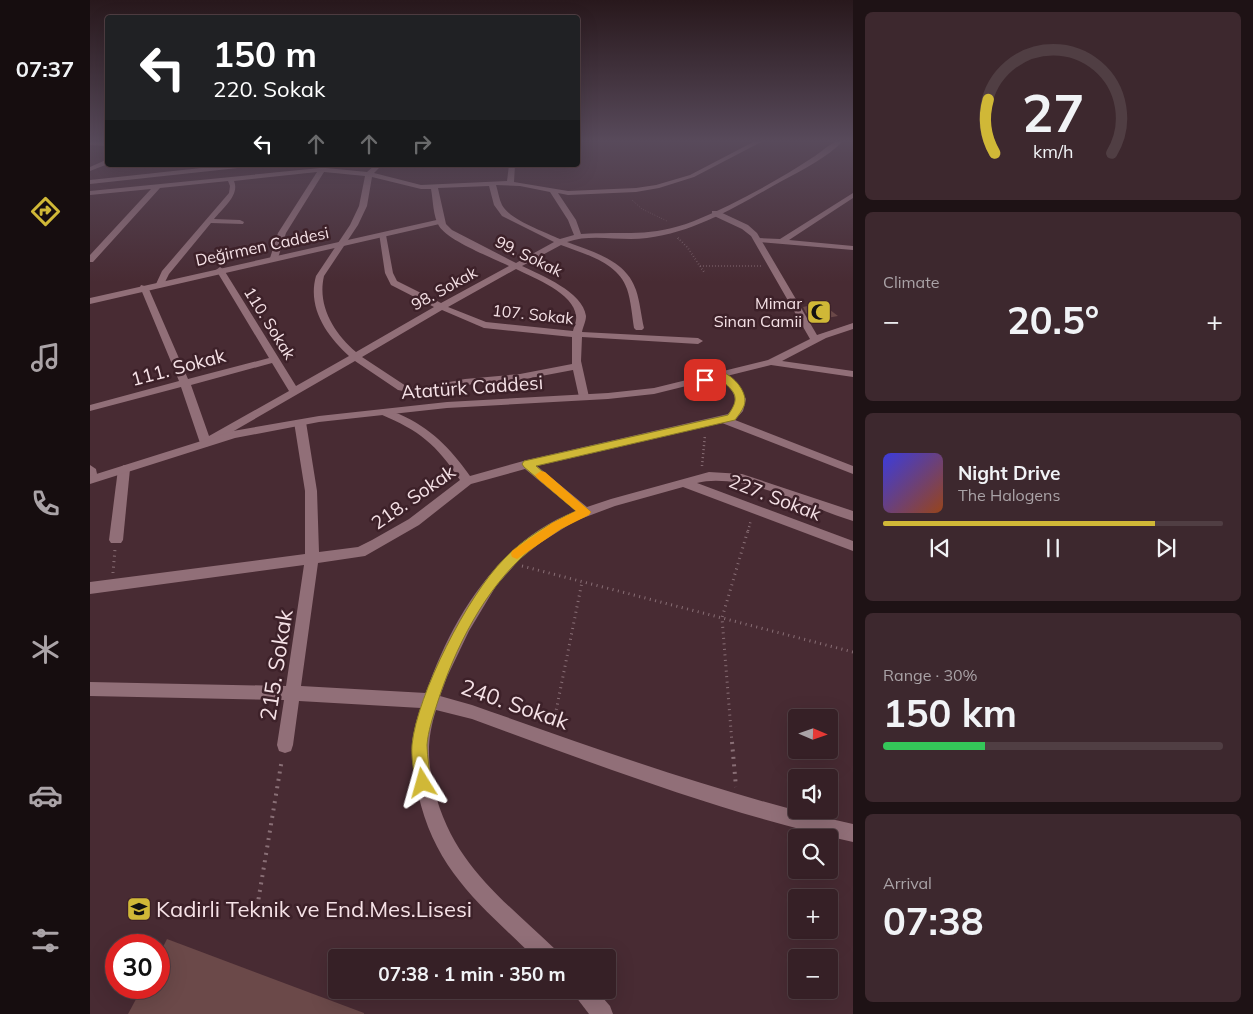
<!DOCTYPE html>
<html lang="en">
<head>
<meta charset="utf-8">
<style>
	body { margin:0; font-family:Mulish,sans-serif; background:#3d282e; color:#f1f3f6; height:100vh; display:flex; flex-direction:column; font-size:19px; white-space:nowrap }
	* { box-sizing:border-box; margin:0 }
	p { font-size:16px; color:#aaa3a7 }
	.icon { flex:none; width:28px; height:28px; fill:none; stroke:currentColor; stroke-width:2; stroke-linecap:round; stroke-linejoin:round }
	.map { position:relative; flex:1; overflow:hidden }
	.panel { display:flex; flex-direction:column; gap:12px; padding:12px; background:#1e1215; width:400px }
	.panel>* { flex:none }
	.hud { position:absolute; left:15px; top:15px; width:475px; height:152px; border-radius:5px; box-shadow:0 5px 20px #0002,0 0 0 1px #503e43; background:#202124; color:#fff; overflow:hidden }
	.needle { width:32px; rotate:92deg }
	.controls { position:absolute; left:698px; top:709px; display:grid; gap:10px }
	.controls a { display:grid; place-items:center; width:50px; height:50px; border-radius:5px; background:#362026; box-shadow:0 5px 20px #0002,0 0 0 1px #503e43; font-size:25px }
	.speed { position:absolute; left:15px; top:934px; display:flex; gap:10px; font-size:25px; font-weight:700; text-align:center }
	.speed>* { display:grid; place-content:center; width:65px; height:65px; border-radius:50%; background:#362026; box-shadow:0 5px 20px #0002,0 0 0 1px #503e43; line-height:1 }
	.speed .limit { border:8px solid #d22; background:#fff; color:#111 }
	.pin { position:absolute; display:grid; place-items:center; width:42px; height:42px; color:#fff; margin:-21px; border-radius:10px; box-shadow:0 2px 8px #0006 }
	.me { position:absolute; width:55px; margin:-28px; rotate:352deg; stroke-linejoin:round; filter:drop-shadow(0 0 4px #0008) }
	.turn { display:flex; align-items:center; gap:18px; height:105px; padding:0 25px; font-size:22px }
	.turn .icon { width:65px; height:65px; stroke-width:2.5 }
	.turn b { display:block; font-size:35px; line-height:42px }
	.lanes { display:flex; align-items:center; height:48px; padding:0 25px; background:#0003; justify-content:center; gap:25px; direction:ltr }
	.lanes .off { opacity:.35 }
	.big { font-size:38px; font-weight:700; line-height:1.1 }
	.panel .widget { flex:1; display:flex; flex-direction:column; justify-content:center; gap:8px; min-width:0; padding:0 18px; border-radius:8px; background:#3d282e }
	.panel .dial { align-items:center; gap:0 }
	.dial svg { height:130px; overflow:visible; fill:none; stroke:#503e43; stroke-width:7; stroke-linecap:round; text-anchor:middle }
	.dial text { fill:#f1f3f6; stroke:none }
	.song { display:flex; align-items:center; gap:15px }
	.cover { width:60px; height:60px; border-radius:8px; background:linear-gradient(135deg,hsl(240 70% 55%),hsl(20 70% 35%)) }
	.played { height:5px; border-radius:2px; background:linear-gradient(90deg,#d0b837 80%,#503e43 80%) }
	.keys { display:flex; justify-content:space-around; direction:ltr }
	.heat { display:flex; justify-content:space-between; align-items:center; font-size:28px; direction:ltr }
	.charge { height:8px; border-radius:4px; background:linear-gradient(90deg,#34c759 30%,#503e43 0) }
	.trip { position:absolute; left:238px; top:949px; width:288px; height:50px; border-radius:5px; background:#362026; box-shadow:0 5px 20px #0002,0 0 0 1px #503e43; font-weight:700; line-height:50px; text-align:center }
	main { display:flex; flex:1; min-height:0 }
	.tabs { display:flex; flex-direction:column; width:90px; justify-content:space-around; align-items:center; background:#160d0f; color:#aaa3a7 }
	.tabs .icon { width:35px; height:35px }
	.tabs .active { color:#d0b837 }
	.tabs b { font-size:22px; color:#f1f3f6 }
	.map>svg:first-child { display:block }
	.building { fill:#6b4949 }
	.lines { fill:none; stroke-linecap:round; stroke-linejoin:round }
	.path-far4 { stroke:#896f76; stroke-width:1; stroke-dasharray:0.5 2; stroke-linecap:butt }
	.path-far3 { stroke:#896f76; stroke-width:2; stroke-dasharray:0.5 2.5; stroke-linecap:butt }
	.path-far2 { stroke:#896f76; stroke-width:2.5; stroke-dasharray:1 3; stroke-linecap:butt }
	.path-far1 { stroke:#896f76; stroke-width:3; stroke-dasharray:1 4.5; stroke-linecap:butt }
	.path { stroke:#896f76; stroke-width:4; stroke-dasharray:2 5.5; stroke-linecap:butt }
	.minor { fill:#916f78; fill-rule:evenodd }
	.tertiary { fill:#916f78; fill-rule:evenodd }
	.route { fill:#d0b837; stroke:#877824 }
	.slow { fill:#f59e0b }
	.labels { text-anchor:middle; stroke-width:5; stroke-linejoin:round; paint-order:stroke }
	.far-street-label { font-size:16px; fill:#f5e1e6; stroke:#3d2129 }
	.far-poi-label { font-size:16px; fill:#f5e1e6; stroke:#3d2129; text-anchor:end }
	.street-label { font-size:19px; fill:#f5e1e6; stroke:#3d2129 }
	.near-street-label { font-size:22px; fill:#f5e1e6; stroke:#3d2129 }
	.near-poi-label { font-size:22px; fill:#f5e1e6; stroke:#3d2129; text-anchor:start }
</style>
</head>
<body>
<main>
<nav class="tabs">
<b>07:37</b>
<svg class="icon active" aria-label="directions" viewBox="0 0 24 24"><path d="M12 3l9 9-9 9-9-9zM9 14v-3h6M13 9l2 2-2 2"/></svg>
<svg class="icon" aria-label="music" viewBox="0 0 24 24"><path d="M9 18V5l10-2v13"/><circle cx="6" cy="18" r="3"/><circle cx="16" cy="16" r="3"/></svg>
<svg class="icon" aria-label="phone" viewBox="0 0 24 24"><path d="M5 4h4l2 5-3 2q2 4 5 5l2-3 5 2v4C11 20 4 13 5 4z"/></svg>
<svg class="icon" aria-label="climate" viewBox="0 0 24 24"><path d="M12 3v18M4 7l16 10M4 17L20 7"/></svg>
<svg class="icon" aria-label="car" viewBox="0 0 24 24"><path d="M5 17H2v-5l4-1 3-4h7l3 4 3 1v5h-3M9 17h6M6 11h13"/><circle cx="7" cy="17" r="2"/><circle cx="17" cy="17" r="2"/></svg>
<svg class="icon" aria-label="filters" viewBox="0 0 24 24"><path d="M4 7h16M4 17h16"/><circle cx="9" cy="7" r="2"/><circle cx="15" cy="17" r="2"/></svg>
</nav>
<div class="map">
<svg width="763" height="1014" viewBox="0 0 763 1014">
	<rect width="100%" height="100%" fill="#482b33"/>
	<g class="building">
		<path d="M731,303L748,316L726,320L716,313L713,307Z"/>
		<path d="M77,939L274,1013V1014H38L52,988H69V955Z"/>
	</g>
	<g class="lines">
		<g class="path-far4">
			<path d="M542,200L552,209L577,221"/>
			<path d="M587,238L589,240"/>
		</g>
		<g class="path-far3">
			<path d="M588,238L598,248L614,272"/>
			<path d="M610,266H671"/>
		</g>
		<g class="path-far2">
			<path d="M612,466L615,435"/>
			<path d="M658,531L661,520"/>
		</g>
		<g class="path-far1">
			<path d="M432,566L763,652"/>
			<path d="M23,573L25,549"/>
			<path d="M463,726L492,582"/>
			<path d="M642,743L632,618L658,530"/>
		</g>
		<g class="path">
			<path d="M642,742L646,787"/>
			<path d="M166,914L192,759"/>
		</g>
		<g class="minor">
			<path d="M667,140H675L604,177L569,188L546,192L478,195L468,193L486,220L491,234C535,231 560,238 604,221C645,204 687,181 725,156C734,150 743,140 754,140C737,158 712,170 690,182C649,205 606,232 557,238C531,242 503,233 477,242C503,252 536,260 546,290C550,302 551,315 554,328L552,330H546L544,328C542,315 541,301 537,289C528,262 494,254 471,245L432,266C451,275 493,292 496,316C496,321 493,327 492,332L608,338L613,341L608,344L492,337L491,361L499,397L498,399H490L489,397L483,370L430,380L375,385L327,394L308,390L265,361L116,447L110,443L91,387L0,411V405L89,381L50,287L51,285L58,287L98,379L179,358L126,270L130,267L134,270L206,386L259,356C237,336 217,308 226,276L260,225L269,206L275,176L234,172L196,233L188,258L184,260L180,258L188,233L227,172L144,181C150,195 133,208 124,219L150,220L154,222L153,224L121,223L79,274L73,286L70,287L66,284L72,271L139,193L140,186L138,181L70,188L3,262H0V255L61,189L0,195V191L230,168L234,165L237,167L236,168L277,172L285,165H292L284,173L331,185L417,181L419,165H425L424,182L478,191L546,188L566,185L600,175ZM282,177L331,189H341C343,199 343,217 349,226C358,241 403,258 419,266L351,303L307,281L303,273L296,235L289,233L295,273L301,285L344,307L266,352C244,333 227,306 234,276L268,225L277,206ZM406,185L430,186L460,192L478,220L484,235L470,239C455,232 420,220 412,205C409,199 408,191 406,185ZM399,186L404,205L412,216L464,242L426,263L362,230L356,224L348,188ZM426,269C444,278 484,293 486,316C487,320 484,327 483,331L396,322L358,307ZM352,310L394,328L482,337V364L430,374L375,379L327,388L316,386L272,357ZM182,363L199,391L119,436L101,385Z"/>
			<path d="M0,141L18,142V146L0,145Z"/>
			<path d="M18,159V164L0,171V167Z"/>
			<path d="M139,165H160L157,167L0,184V180Z"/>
			<path d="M763,193V198L699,240L763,246V250L668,242L664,240L668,238L690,239Z"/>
			<path d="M632,372L646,382L656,399L653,411L645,420L763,466V474L632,423L447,466L497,507L521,499L619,472L652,474L763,511V521C720,508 650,471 607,483L763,541V551L593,487L525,506L485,521L450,543L430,559L406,586L379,631L357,677L350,696L382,705C508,749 632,795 763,824V842C632,813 508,765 382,719L346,710C337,739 337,759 344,789C363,865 413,899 467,951L470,958H445C391,905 345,871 328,793C320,759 319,741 331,708L209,701L203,745L201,751L195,753L189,751L187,745L194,700L0,696V682L196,686L214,565L0,594V582L215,554V491L204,422L206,420H214L216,422L227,491L229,552L268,547L282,540L319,519L370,480C346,444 330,431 290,414L289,412L290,410C297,408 303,412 309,414C341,428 360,448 380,476L437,460L638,414C654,395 639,389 627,375ZM435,469L486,511C409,540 361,619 336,693L211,686L228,563L275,556L329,525L381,484Z"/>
			<path d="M0,465L6,469L8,479L2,483H0Z"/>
			<path d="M34,465L40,469L33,540L31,543H21L19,540L28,469Z"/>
			<path d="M483,990H506L520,1006L523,1014H499L486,997Z"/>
		</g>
		<g class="tertiary">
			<path d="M622,211H628L658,225L667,233L727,335L763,323V329L736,338L692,361L763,371V377L681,365L564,394L518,399L357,408L229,422L145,438L0,484V476L143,431L229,416L357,402L518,393L564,388L678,360L720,339L661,236L652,229L622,215Z"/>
			<path d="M351,219H354V223L0,304V298Z"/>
		</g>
	</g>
	<linearGradient id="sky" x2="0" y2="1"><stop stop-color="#28181c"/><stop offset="0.5" stop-color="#584a5b"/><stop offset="1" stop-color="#584a5b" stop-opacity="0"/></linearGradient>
	<rect width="763" height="282" fill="url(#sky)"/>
	<path class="route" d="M632,372C644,376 659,393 654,406C652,411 648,416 645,420L446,466L501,512C497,517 490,518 485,521C469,529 454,539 440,550C394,589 365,648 347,704C343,717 338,731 337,745C337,757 340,771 341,783L339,788L333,790L328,788L325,783C324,771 321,757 322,745C327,694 378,595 414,559C433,539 461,522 486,511L434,467L432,464L434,461L638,415C651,397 645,392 630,379L615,383L610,380Z"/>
	<path class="slow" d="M451,471L455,472L501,512L499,515L471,529L427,559L422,557L421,554L422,551L462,523L486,511L447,478L445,475Z"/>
	<defs>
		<symbol id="mosque-square" viewBox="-11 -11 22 22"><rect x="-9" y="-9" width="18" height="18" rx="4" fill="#d0b837" stroke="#3d2129"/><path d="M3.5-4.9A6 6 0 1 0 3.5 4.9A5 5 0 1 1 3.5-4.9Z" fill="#111"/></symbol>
		<symbol id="school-square" viewBox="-11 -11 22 22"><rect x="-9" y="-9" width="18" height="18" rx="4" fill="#d0b837" stroke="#3d2129"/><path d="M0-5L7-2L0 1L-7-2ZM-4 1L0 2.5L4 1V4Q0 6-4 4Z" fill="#111"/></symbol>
	</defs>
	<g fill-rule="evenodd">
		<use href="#mosque-square" x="715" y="298" width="28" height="28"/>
		<use href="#school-square" x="35" y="895" width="28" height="28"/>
	</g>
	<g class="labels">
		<g class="far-street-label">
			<text transform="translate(172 246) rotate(-12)" y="6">Değirmen Caddesi</text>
			<text transform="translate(439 256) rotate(26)" y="6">99. Sokak</text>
			<text transform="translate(354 288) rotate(-29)" y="6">98. Sokak</text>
			<text transform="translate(443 314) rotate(6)" y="6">107. Sokak</text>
			<text transform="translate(180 323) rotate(58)" y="6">110. Sokak</text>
		</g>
		<g class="far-poi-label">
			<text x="712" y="309">Mimar<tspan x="712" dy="18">Sinan Camii</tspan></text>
		</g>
		<g class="street-label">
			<text transform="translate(88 367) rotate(-15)" y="7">111. Sokak</text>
			<text transform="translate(382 387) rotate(-4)" y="7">Atatürk Caddesi</text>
			<text transform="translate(323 497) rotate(-35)" y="7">218. Sokak</text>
			<text transform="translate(685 497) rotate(21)" y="7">227. Sokak</text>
		</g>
		<g class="near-street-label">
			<text transform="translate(186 665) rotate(-81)" y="8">215. Sokak</text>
			<text transform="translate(425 704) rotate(19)" y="8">240. Sokak</text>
		</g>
		<g class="near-poi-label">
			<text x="66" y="917">Kadirli Teknik ve End.Mes.Lisesi</text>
		</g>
	</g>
</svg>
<div class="controls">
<a><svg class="needle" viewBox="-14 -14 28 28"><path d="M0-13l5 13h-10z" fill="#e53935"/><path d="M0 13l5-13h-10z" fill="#aaa3a7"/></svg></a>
<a><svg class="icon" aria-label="sound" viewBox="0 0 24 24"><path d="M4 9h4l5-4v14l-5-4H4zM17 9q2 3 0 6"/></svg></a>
<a><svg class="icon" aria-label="search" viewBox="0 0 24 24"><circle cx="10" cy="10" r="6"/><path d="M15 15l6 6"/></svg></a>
<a>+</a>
<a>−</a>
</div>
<div class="speed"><div class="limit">30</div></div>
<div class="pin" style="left:615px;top:380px;background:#d93025"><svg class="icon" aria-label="arrive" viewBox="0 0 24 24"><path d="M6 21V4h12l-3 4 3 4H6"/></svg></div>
<svg class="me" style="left:333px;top:783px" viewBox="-20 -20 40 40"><path d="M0-17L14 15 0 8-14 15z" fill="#d0b837" stroke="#fff" stroke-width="4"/></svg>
<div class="trip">07:38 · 1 min · 350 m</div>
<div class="hud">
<div class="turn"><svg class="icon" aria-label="left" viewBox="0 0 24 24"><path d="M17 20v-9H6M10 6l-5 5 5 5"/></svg><div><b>150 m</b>220. Sokak</div></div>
<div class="lanes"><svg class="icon" aria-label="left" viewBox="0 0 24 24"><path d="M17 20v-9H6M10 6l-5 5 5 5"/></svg><svg class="icon off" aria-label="ahead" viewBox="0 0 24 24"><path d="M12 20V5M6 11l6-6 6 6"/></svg><svg class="icon off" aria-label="ahead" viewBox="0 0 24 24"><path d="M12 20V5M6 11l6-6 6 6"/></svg><svg class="icon off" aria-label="right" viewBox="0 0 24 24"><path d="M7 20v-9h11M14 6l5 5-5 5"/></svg></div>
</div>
</div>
<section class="panel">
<div class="widget dial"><svg viewBox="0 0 100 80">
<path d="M14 69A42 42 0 1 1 86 69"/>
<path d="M14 69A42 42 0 0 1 10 36" stroke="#d0b837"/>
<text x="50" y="56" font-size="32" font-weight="700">27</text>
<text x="50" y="72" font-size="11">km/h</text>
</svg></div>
<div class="widget"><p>Climate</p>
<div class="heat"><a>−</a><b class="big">20.5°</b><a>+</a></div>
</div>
<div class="widget">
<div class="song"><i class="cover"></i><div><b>Night Drive</b><p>The Halogens</p></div></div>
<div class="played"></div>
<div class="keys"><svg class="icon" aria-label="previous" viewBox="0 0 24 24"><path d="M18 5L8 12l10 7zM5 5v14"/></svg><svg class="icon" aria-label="pause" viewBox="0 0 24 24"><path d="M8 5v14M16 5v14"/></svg><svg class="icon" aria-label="next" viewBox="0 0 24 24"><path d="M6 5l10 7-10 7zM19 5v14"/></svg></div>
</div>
<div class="widget"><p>Range · 30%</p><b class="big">150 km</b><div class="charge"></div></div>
<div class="widget"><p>Arrival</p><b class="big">07:38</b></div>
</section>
</main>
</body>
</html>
